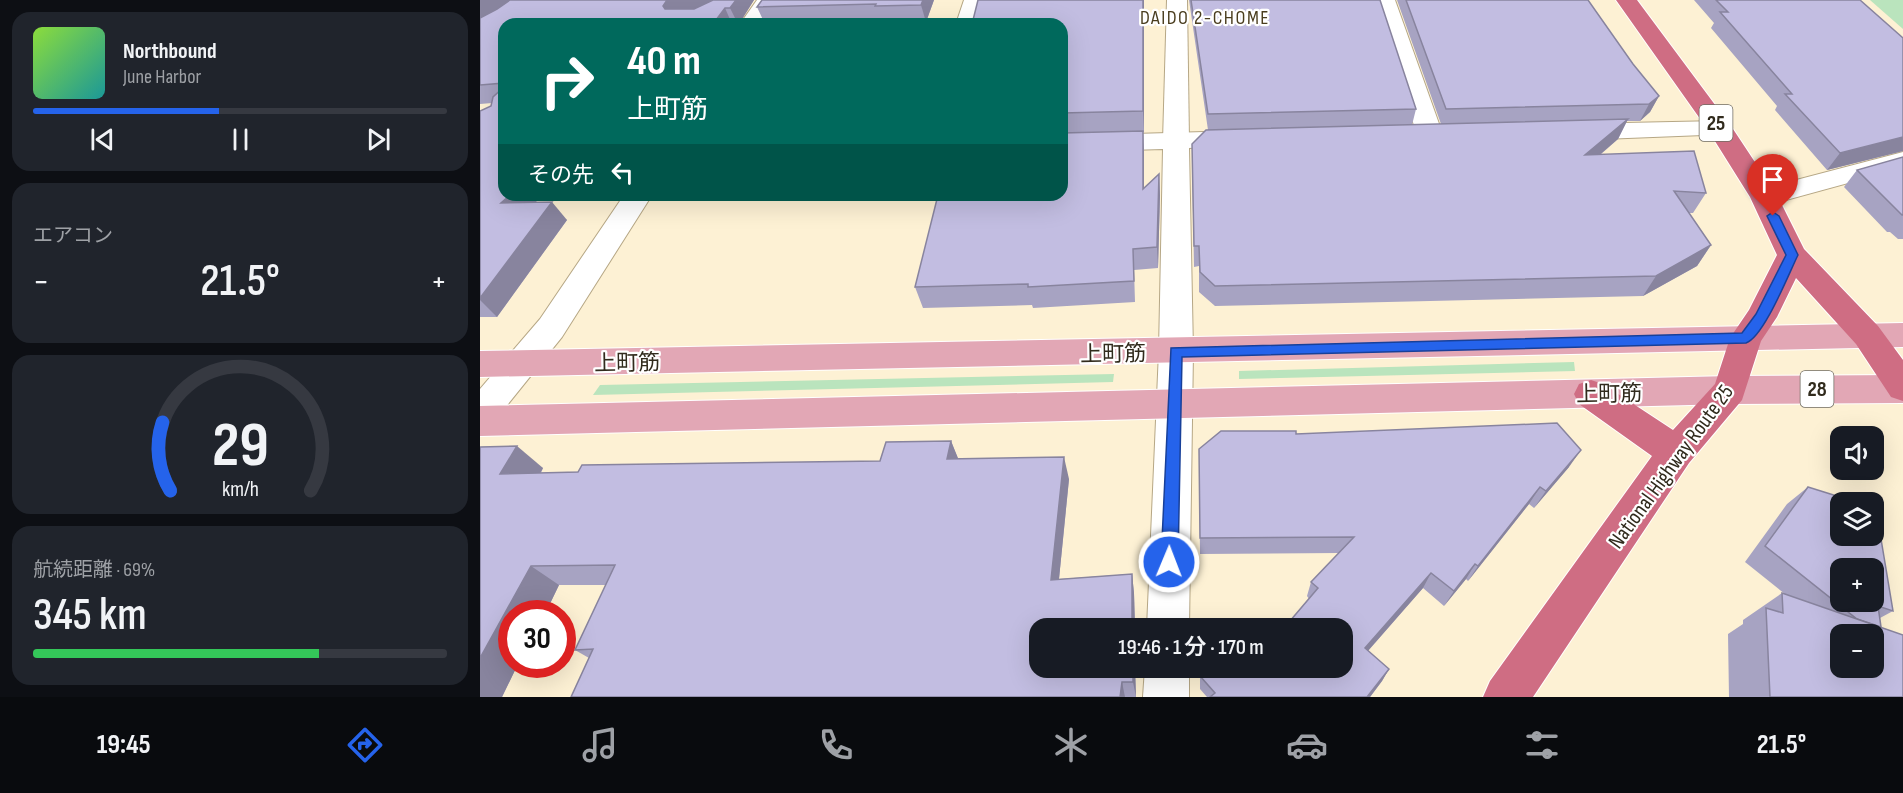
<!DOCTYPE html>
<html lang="ja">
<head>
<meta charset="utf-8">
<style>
	body { margin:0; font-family:"Sofia Sans Condensed","Noto Sans JP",sans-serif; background:#20242c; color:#f1f3f6; height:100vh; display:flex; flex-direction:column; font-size:22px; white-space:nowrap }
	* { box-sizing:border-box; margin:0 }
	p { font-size:20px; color:#9ea1a6 }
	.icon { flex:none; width:33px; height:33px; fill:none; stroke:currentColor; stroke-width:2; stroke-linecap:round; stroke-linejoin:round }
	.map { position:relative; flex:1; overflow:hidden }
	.sheet { display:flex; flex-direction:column; gap:12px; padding:12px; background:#0d0f14; width:480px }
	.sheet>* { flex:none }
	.guide { position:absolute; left:18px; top:18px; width:570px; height:183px; border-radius:18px; box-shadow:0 6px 24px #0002; background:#00695c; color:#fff; overflow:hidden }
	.tools { position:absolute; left:1350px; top:426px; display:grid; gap:12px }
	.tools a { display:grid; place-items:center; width:54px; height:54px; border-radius:12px; background:#171b24; box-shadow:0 6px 24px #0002; font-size:30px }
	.speed { position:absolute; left:18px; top:600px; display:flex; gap:12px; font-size:30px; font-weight:700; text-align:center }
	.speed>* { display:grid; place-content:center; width:78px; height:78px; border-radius:50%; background:#171b24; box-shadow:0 6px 24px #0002; line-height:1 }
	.speed .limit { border:9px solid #d22; background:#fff; color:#111 }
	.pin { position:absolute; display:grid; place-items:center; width:51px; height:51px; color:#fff; margin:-62px -26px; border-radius:50% 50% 50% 0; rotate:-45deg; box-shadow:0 0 6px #0007 }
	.pin .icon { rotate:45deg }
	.me { position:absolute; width:66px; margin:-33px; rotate:1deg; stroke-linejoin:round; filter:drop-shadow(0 0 4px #0008) }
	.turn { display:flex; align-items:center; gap:21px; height:126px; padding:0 30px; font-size:27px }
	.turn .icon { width:78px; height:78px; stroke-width:2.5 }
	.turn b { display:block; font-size:42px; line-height:51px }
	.then { display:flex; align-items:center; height:57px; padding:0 30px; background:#0003; gap:12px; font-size:22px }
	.big { font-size:45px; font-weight:600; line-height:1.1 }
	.sheet .card { flex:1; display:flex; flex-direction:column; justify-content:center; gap:9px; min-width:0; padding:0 21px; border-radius:18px; background:#20242c }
	.sheet .dial { align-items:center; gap:0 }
	.dial svg { height:156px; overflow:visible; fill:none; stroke:#363941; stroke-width:7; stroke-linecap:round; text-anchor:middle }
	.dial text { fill:#f1f3f6; stroke:none }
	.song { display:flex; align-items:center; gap:18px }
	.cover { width:72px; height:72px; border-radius:9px; background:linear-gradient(135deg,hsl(90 70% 55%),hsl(180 70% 35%)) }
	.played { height:6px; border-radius:3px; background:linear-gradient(90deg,#2563eb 45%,#363941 45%) }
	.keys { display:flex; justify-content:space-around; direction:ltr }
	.heat { display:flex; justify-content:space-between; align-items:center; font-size:33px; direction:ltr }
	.charge { height:9px; border-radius:4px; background:linear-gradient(90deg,#34c759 69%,#363941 0) }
	.trip { position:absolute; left:549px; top:618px; width:324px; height:60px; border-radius:18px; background:#171b24; box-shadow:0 6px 24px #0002; font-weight:600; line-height:60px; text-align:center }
	.tabs { display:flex; height:96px; justify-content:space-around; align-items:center; background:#090b0e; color:#9ea1a6 }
	.tabs .icon { width:42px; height:42px }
	.tabs .active { color:#2563eb }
	.tabs b { font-size:27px; color:#f1f3f6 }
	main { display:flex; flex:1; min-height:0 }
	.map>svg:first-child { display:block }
	.green { fill:#bae4bd }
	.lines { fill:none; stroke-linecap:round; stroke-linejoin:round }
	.street-casing { stroke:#b6a785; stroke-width:2 }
	.secondary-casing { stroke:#b6a785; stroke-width:2 }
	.primary-casing { stroke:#fff; stroke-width:2 }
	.highway-casing { stroke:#fff; stroke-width:2 }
	.street { fill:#fff; fill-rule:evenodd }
	.secondary { fill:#fff; fill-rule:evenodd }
	.primary { fill:#e2a7b5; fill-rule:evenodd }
	.highway { fill:#cf6d83; fill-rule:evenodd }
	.wall { fill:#a7a3c2 }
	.shaded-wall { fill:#88849e }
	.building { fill:#c2bde1; stroke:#88849e; stroke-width:1.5; fill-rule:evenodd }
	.route { fill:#2563eb; stroke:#184099; stroke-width:1.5 }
	.labels { text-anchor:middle; stroke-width:4.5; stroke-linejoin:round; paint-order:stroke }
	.far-neighbourhood-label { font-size:20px; letter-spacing:1.5px; fill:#4a3d1e; stroke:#fff }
	.shield { fill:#fff; stroke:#6f6b61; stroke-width:1.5 }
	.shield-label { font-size:21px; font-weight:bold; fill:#312b1d }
	.street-label { font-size:22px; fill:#312b1d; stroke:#fff }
</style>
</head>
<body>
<main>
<section class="sheet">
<div class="card">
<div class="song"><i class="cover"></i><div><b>Northbound</b><p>June Harbor</p></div></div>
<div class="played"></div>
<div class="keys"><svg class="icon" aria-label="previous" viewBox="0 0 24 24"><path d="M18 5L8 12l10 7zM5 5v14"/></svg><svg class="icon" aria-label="pause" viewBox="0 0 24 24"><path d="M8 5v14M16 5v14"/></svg><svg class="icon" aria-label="next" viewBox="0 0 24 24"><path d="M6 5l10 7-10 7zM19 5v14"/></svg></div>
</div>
<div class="card"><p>エアコン</p>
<div class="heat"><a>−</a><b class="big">21.5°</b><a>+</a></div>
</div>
<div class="card dial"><svg viewBox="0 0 100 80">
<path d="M14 69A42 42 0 1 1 86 69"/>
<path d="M14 69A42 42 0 0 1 10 34" stroke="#2563eb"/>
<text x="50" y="56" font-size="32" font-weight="700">29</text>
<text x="50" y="72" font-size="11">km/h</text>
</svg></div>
<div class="card"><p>航続距離 · 69%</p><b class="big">345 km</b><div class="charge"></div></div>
</section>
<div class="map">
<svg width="1423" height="697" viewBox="0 0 1423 697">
	<rect width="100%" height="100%" fill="#fdf1d4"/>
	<g class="green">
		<path d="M1390,0H1423V29Z"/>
		<path d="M1094,362L1095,371L759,379V371Z"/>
		<path d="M634,374L633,382L113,395L120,385Z"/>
	</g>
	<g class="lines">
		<defs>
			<g id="street">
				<path d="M277,0H297L282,24H260Z"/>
				<path d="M1240,121L1249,124L1253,129L1249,134L1097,140L1088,137L1084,132L1088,127L1097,124Z"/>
				<path d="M760,131L769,134L773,139L769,144L709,148L713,351L709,628H667L679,351L683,149L582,152V136Z"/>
				<path d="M1423,152V168L1284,206L1274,203L1270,197L1274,191Z"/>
				<path d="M144,195H172L82,337L12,424L0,428V389L60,319Z"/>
				<path d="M665,668H709V697H663Z"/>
			</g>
			<g id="secondary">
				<path d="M484,0H504L498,24H476Z"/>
				<path d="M687,0H707L709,141L705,146L696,149L687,146L683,141Z"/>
				<path d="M895,0H915L963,135L959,140L950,143L941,140L937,135Z"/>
			</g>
			<g id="primary">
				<path d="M1423,323V347L0,377V351Z"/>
				<path d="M1423,375V403L1250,404L0,436V406L1250,376Z"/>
			</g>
			<path id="highway" d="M1136,0H1157L1253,129L1298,197L1324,249L1398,326L1423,360V401L1411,397L1376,344L1316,278L1297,317L1281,341L1262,400L1209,463L1053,697H1003L1010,681L1172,456L1099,404L1094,394L1099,384L1111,380L1123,384L1193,430L1235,384L1250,338L1269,310L1297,255L1270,197L1228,130Z"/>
		</defs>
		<use href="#street" class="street-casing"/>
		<use href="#secondary" class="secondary-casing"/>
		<use href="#primary" class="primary-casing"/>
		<use href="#highway" class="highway-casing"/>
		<use href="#street" class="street"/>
		<use href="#secondary" class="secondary"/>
		<use href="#primary" class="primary"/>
		<use href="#highway" class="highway"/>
	</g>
	<g class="wall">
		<path d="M0,0H274L259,24H24V195L56,202L87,220L17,317H0V111L11,106L12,103L0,104Z"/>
		<path d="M282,0H454L446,22L400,23L399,21L285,24L277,7Z"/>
		<path d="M664,0V132H663L664,188L679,174L680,195L678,268L654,270L655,302L553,308L552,305L443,308L435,287L582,195V24Z"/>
		<path d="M709,0H900L936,109L932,125L961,124L917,0H1108L1153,64L1179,96L1170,112L1160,121H1147L1138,139L1120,155L1226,193L1213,213H1209L1231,245L1217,266L1163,296L735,306L719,292V266L714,267L712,164L728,130Z"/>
		<path d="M1214,0H1380L1423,38V151L1347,170L1295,110L1297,106L1231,28L1234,23Z"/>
		<path d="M1423,157V239H1418L1410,232H1407L1364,187L1377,170Z"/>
		<path d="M816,434L1089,467L1054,508L1049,504L988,581L986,579L964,606L943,588L888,651L909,669L902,681L890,697H727L720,689V676L862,668L829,599L827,596L831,582L859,553L720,554L719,466Z"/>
		<path d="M471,441L478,459L589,479L579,579L652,574L654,593L655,628H560V668H655L656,697H91L109,658L95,650L126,585H79L65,614H32L38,664L22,697H0V447L63,468L61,473L400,461Z"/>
		<path d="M1328,487L1413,611L1400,618L1401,627L1423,697H1249L1248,634L1263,624V620L1302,593L1305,594L1265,562L1307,504Z"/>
	</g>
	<g class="shaded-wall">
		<path d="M0,0H32L0,21Z"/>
		<path d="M187,0H233L192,23L183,6Z"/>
		<path d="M256,0H274L259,24H258L250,8Z"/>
		<path d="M443,0H454L446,22L441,5Z"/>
		<path d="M663,0H664V132L663,111Z"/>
		<path d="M245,8L252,24H233Z"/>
		<path d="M1179,96L1170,112L1160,121L1169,104Z"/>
		<path d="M1148,119L1138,139L1095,176L1105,155Z"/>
		<path d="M663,131L664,152V210L663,189Z"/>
		<path d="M1423,137V151L1347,170L1360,153Z"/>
		<path d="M679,174L680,195L678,268L677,247Z"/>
		<path d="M30,195H63L37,221L21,203Z"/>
		<path d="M72,202L87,220L17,317L0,300V298Z"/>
		<path d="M1231,245L1217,266L1163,296L1176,276Z"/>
		<path d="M471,441L480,463L467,459Z"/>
		<path d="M37,446L63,468L48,495L20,474Z"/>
		<path d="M1101,450L1089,467L1054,508L1066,491Z"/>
		<path d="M584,457L589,479L577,599L571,580Z"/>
		<path d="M1060,487L1049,504L988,581L998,566Z"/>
		<path d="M995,564L986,579L964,606L974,591Z"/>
		<path d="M51,566L79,585L65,614H32V664H38L22,697H0V658Z"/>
		<path d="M951,573L943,588L879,661L885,648Z"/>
		<path d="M652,574L654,593L655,628H652Z"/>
		<path d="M653,668H655L656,697L653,682Z"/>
		<path d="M909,669L902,681L890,697H887Z"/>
		<path d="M642,682L645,697H640Z"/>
	</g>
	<g class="building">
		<path d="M30,0H187L183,6L185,9H214L233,0H256L250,8H245L233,24H24V83L0,85V18L17,9Z"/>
		<path d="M282,0H443L441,5L395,6L396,4L277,7Z"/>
		<path d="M498,0H663V111L582,113V24H492Z"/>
		<path d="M711,0H900L936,109L728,114Z"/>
		<path d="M926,0H1108L1153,64L1179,96L1169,104L966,109Z"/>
		<path d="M1236,0H1380L1423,38V137L1360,153L1305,94H1312L1240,12H1248Z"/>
		<path d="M24,87V195H30L21,203L72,202L0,298V111L11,106L13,97Z"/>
		<path d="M1148,119L1105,155L1214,151L1226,193L1194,191L1231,245L1176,276L735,286L720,272L719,246H714L712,144L726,130Z"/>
		<path d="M663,131V189L679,174L677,247L653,249L654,281L548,287V284L435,287L458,195H582V133Z"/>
		<path d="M1423,157V215H1422L1377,170Z"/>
		<path d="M1077,423L1101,450L1066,491L1060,487L998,566L995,564L974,591L951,573L885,648L909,669L887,697H730L735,693L720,676L729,668H862V628H804L838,588L831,582L874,537L720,538L719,449L741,431H816V434Z"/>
		<path d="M471,441L467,459L584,457L571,580L652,574V628H560V668H653V682H642L640,697H91L113,649L95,650L135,565L51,566L0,658V447L37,446L20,474L98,472L102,465L400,461L406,442Z"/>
		<path d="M1328,487L1376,502H1360V536H1394V508L1396,509L1413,611L1398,606L1401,627L1377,619L1285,546ZM1360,568H1394V602H1360Z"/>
		<path d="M1302,593L1423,635V697H1290L1286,608L1303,613ZM1360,634H1394V668H1360Z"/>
	</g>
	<path class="route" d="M1293,212L1299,216L1318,255C1309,273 1284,337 1266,343L702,357L698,562L695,567L689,570L683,567L681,562L691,348L1262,333L1276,314L1306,255L1287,216Z"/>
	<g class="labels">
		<g class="far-neighbourhood-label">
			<text x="725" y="24">DAIDO 2-CHOME</text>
		</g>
		<g class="shield">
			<rect x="1219.5" y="105" width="33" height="36" rx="4.5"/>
			<rect x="1320.5" y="371" width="33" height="36" rx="4.5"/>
		</g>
		<g class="shield-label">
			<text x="1236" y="130">25</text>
			<text x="1337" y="396">28</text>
		</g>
		<g class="street-label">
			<text transform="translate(633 353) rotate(-1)" y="8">上町筋</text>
			<text transform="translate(147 362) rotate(-1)" y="8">上町筋</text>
			<text transform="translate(1129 393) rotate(-1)" y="8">上町筋</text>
			<text transform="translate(1190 466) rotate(-54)" y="8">National Highway Route 25</text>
		</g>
	</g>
</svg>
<div class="tools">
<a><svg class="icon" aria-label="sound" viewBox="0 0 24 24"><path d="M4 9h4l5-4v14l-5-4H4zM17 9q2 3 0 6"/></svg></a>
<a><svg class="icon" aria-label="layers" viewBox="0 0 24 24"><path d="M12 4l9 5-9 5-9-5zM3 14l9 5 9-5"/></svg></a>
<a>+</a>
<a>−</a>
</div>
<div class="speed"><div class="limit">30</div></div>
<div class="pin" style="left:1293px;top:216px;background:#d93025"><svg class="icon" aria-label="arrive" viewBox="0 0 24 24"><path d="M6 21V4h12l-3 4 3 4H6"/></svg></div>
<svg class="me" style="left:689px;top:562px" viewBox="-20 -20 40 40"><circle r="17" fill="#2563eb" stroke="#fff" stroke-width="3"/><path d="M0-11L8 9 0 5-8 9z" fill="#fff"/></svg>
<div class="trip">19:46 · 1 分 · 170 m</div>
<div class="guide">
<div class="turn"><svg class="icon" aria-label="right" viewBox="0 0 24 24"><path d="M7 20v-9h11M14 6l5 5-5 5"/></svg><div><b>40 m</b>上町筋</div></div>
<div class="then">その先<svg class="icon" aria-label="left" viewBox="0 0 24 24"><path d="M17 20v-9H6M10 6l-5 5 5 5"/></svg></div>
</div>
</div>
</main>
<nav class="tabs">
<b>19:45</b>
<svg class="icon active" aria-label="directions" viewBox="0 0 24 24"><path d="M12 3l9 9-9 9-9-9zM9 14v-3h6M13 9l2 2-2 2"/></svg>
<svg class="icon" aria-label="music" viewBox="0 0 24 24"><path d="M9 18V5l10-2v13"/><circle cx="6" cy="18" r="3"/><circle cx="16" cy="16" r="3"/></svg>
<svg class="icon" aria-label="phone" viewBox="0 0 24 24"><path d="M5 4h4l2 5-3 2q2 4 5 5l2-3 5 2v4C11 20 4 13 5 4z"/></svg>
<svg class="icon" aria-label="climate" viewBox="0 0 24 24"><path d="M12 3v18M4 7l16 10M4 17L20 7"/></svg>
<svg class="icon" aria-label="car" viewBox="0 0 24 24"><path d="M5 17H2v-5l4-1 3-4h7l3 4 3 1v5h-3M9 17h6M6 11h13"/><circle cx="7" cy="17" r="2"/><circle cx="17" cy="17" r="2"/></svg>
<svg class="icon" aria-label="filters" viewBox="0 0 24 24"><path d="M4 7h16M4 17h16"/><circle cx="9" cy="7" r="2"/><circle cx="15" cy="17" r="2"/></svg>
<b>21.5°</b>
</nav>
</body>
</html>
